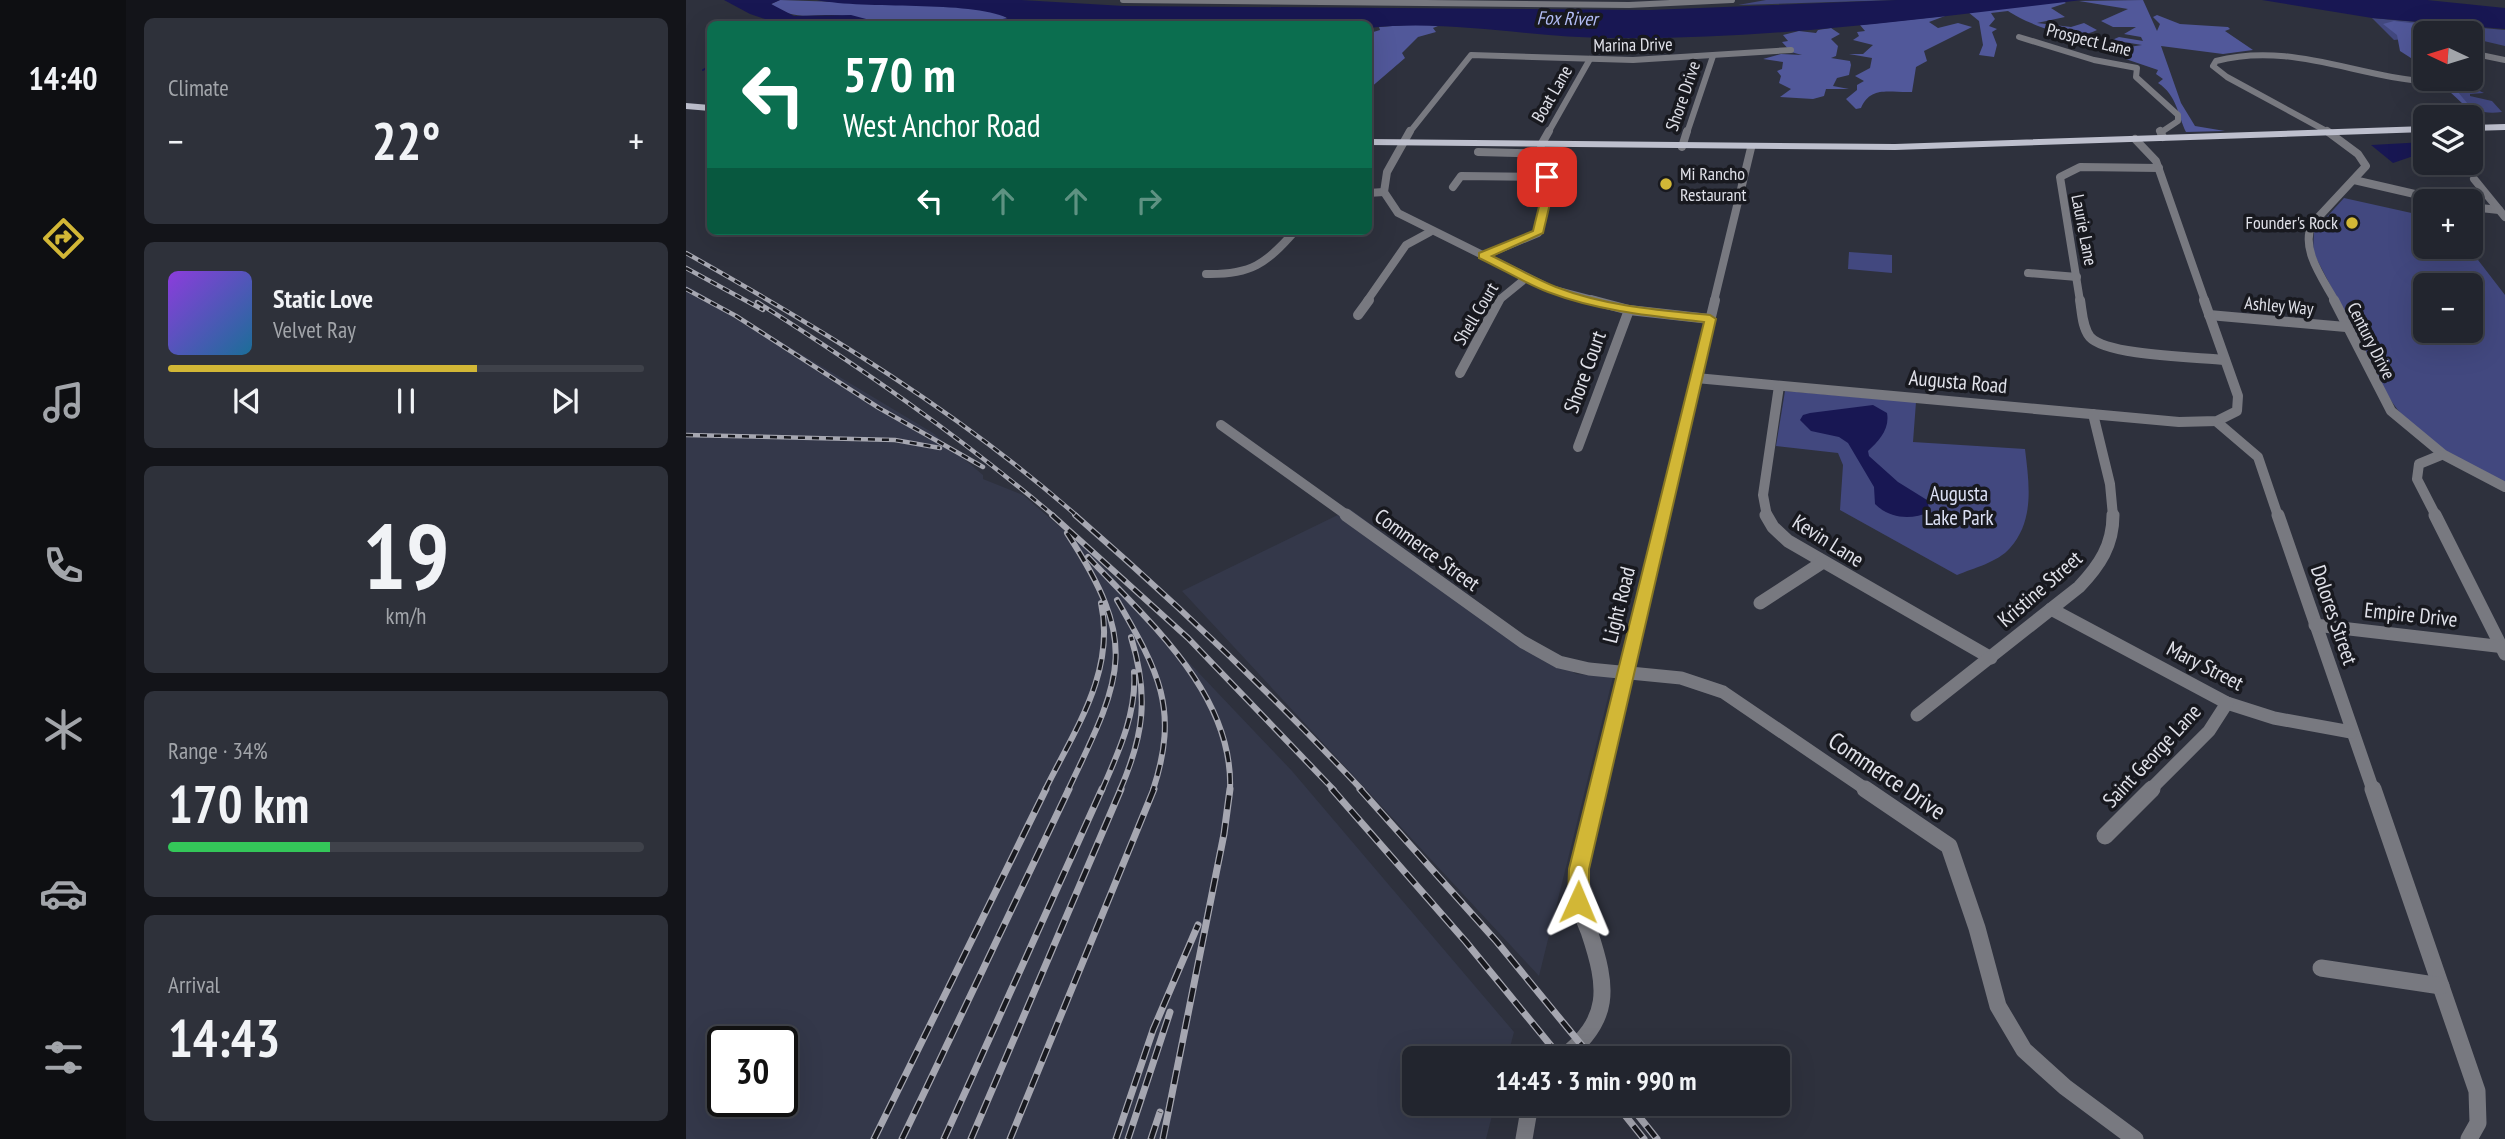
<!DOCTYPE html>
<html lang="en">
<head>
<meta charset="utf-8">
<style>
	body { margin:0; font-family:"PT Sans Narrow",sans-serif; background:#2e313a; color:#f1f3f6; height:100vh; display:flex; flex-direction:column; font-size:26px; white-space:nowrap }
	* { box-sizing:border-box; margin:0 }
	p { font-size:23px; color:#a2a5aa }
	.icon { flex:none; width:38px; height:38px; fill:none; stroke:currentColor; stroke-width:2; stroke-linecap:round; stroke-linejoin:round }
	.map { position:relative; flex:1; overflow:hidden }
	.drawer { display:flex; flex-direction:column; gap:18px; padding:18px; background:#131419; width:560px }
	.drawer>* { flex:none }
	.banner { position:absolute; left:21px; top:21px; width:665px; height:214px; border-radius:10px; box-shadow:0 7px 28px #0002,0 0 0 2px #3f424a; background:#0b6e4f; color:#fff; overflow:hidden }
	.needle { width:46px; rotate:274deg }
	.tools { position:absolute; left:1727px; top:21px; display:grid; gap:14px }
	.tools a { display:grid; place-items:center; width:70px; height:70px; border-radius:10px; background:#22252e; box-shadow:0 7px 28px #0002,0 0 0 2px #3f424a; font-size:35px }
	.speed { position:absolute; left:21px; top:1026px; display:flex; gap:14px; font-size:35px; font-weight:700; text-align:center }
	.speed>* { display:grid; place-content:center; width:91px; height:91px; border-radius:50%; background:#22252e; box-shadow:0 7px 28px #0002,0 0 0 2px #3f424a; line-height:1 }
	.speed .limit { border:4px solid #111; border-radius:10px; background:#fff; color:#111 }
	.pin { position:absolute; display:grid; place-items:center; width:60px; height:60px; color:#fff; margin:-30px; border-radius:14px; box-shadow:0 4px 10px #0006 }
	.me { position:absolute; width:77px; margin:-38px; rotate:1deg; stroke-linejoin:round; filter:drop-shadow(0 0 5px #0008) }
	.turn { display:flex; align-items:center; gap:24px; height:147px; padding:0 21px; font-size:32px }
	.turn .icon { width:91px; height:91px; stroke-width:2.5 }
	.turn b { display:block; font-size:49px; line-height:60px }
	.lanes { display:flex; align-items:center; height:66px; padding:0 21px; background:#0003; justify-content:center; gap:35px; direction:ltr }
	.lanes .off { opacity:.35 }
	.big { font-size:52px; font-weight:600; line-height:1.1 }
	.drawer .widget { flex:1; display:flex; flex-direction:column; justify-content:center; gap:10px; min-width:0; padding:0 24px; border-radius:10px; background:#2e313a }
	.drawer .dial { align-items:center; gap:0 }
	.dial b { font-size:91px; line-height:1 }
	.song { display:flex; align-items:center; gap:21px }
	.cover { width:84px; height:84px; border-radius:10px; background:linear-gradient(135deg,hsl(270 70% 55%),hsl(200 70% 35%)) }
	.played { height:7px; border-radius:4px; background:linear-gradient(90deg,#d2b736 65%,#3f424a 65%) }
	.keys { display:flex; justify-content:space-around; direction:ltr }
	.heat { display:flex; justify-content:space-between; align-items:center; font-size:38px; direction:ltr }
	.charge { height:10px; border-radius:5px; background:linear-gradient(90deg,#34c759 34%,#3f424a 0) }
	.trip { position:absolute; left:716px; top:1046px; width:388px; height:70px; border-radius:10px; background:#22252e; box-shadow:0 7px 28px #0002,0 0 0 2px #3f424a; font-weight:600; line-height:70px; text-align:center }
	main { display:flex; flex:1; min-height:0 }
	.menu { display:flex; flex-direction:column; width:126px; justify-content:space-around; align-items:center; background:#0e0f12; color:#a2a5aa }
	.menu .icon { width:49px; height:49px }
	.menu .active { color:#d2b736 }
	.menu b { font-size:32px; color:#f1f3f6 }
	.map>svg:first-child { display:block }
	.built { fill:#34384a; fill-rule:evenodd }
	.green { fill:#42487f; fill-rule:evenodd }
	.forest { fill:#51589a }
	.water { fill:#181753 }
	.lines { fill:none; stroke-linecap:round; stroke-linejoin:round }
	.stream { stroke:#181753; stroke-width:2 }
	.minor-far4 { stroke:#787980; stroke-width:6 }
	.minor-far3 { stroke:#787980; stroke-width:8 }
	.minor-far2 { stroke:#787980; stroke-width:10 }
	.minor-far1 { stroke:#787980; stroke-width:13 }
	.minor { stroke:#787980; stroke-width:17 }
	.major { fill:#bec0ce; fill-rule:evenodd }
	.rail-far2-casing { stroke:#a6a7b1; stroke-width:4.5 }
	.rail-far1-casing { stroke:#a6a7b1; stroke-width:6 }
	.rail-casing { stroke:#a6a7b1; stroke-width:7 }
	.rail-far2 { stroke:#18191f; stroke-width:2.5; stroke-dasharray:7; stroke-linecap:butt }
	.rail-far1 { stroke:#18191f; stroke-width:3.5; stroke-dasharray:11; stroke-linecap:butt }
	.rail { stroke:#18191f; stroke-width:4.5; stroke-dasharray:14; stroke-linecap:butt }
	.route { fill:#d2b736; stroke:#887723; stroke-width:2 }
	.poi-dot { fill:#d2b736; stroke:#18191f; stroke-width:2.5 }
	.labels { text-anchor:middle; stroke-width:7; stroke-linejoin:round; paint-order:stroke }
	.far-street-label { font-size:18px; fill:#e0e1e9; stroke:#18191f }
	.far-poi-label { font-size:18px; fill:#e0e1e9; stroke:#18191f; text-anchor:start }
	.far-water-label { font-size:19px; font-style:italic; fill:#b4bef7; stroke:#18191f }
	.street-label { font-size:21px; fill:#e0e1e9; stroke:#18191f }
	.park-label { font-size:21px; fill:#dce0f4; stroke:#18191f }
	.near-street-label { font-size:24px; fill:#e0e1e9; stroke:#18191f }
</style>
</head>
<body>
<main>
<nav class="menu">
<b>14:40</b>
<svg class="icon active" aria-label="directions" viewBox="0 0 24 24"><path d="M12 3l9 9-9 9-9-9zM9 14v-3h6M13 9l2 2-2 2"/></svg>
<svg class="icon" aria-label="music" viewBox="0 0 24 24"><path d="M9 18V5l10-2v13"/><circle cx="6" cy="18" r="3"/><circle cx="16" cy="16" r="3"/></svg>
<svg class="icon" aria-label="phone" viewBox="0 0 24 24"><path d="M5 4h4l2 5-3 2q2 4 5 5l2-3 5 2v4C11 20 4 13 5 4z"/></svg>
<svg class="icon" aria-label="climate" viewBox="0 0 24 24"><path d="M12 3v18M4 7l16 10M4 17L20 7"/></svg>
<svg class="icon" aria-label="car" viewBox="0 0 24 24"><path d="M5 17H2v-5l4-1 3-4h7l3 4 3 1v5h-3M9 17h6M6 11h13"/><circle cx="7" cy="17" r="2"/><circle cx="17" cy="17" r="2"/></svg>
<svg class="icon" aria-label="filters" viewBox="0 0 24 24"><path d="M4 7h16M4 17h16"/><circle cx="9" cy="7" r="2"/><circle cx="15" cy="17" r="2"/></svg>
</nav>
<section class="drawer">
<div class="widget"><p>Climate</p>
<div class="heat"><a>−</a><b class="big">22°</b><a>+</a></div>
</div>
<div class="widget">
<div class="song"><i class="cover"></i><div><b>Static Love</b><p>Velvet Ray</p></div></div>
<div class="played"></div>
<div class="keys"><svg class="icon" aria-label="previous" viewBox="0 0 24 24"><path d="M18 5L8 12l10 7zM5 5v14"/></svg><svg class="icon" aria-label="pause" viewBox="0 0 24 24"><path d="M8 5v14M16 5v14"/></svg><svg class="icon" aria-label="next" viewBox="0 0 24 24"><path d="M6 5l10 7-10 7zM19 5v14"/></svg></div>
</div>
<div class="widget dial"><b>19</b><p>km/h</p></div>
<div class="widget"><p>Range · 34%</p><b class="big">170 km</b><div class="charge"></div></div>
<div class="widget"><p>Arrival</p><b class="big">14:43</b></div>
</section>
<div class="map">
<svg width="1819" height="1139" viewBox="0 0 1819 1139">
	<rect width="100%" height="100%" fill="#2e313d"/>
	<g class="built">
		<path d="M0,285L247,433L297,475V479L337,495L410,558L492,651L606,771L828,1032L821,1059H728V1104H809L800,1139H0ZM37,1041H96V1101H37Z"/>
		<path d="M664,509L890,674L927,677L853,976L496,591Z"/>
	</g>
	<g class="green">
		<path d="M1080,0H1211L1052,5Z"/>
		<path d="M1686,18L1819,30V46L1785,38V33H1740L1739,37L1708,40Z"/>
		<path d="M1761,79H1779L1781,85L1798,93L1784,94V96L1806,101L1816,112C1785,116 1778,102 1761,79Z"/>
		<path d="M1658,198L1739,216L1740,247H1782L1819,295V482C1775,460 1726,438 1701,394L1627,252L1628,231ZM1740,285H1785V331H1740Z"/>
		<path d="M1163,252L1206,255V273L1162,269Z"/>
		<path d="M1099,391L1230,402L1227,442L1339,449C1343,483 1349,520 1324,548C1312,562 1288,568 1271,575L1154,510L1157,465L1152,453L1090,446Z"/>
	</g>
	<g class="forest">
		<path d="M94,0L270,6L314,13L322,19C296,28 223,28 194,24C178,22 162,15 146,15C124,15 104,20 85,4Z"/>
		<path d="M1457,0L1471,31L1474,24L1467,17L1471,15L1494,24L1542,27L1544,29L1539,31L1567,50L1537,54L1475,46L1495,103L1509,126L1539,131L1500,132C1492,116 1491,95 1472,83L1477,79L1470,74L1472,70L1428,55L1443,47L1456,45L1426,40L1433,37L1457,41L1455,37L1438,34L1450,27H1427L1415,21L1442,9L1393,1Z"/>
		<path d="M1377,1L1380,3L1365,8L1379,17L1351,23L1385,27L1398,23L1411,30C1386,44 1339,22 1322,11L1305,13L1309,19L1303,26L1311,29L1306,32L1311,45L1308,57L1293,55L1297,45L1293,21L1282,12Z"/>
		<path d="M1259,16L1243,22L1252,28L1272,23L1286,27L1238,51L1241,61L1230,67L1226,92C1204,93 1185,85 1175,108L1170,109L1160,99L1171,90V85L1178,81L1169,76L1184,68L1186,58L1163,54H1177L1187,45L1167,40L1173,36L1171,32L1179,31L1174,25Z"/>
		<path d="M1708,21L1732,24L1725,28L1732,38L1730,46L1739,53V67L1714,51L1711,35L1697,24Z"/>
		<path d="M733,24L752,26L747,28L750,32L732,37L716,53L719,58L683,89V79L687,75L683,71L684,33L694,30L693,27Z"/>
		<path d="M1145,28L1154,34L1145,39L1152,46L1150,56L1145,58L1164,61L1165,65L1163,75L1151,78L1147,86L1163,89H1140L1138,96L1127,99L1094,97L1105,89L1093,83L1095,76L1091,71L1096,69L1097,62L1077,59L1095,54L1116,55L1105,52L1096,42L1102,41L1097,35L1113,31L1130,33L1132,30Z"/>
		<path d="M1750,79H1761L1787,110L1799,117V123H1785V117H1780L1773,109L1778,106L1777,104Z"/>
	</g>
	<g class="water">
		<path d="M38,0H94L85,4L108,16L165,15L199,24H94L64,14Z"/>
		<path d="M131,0H335L438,6L964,10L1211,0H1396C1241,18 1083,40 926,38C845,38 764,19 683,28L682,24H290L322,18C282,0 181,10 131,0Z"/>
		<path d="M1576,0H1741L1819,8V29L1686,18Z"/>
		<path d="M1739,142V152L1707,163L1685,145Z"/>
		<path d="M1187,405L1201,413C1204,429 1193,441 1182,451L1183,456L1212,482L1241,500L1244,512C1225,520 1204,519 1189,504L1188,487L1162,443L1153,437L1125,431L1114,420L1117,415L1124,413Z"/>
	</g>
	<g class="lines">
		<g class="stream">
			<path d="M682,34L688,25"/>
			<path d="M17,70L24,66"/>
		</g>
		<g class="minor-far4">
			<path d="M437,0L943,5L1046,0"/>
			<path d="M1333,37L1408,60L1451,68L1450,77L1492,115V121L1474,133"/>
			<path d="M1785,53L1819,60"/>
			<path d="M723,133L785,55L947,60L1105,50"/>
			<path d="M862,133L904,59"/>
			<path d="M1001,133L1027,56"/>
			<path d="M1644,133L1541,77L1527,66L1530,61C1605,41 1672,78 1747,82"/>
		</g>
		<g class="minor-far3">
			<path d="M724,131L701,172L698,192L712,213L865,289L911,301"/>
			<path d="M1474,131L1477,137"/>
			<path d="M1641,131L1672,154L1680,166L1626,224C1614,249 1637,279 1649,301"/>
			<path d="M1449,139L1470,161L1519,301"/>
			<path d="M855,145L863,131"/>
			<path d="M996,147L1001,131"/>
			<path d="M792,152L864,154L861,177"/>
			<path d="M1788,179L1819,217"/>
			<path d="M1668,180L1759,201"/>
			<path d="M767,187L775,176L861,177L864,182L852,233L797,256"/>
			<path d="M682,193L698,192"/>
			<path d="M1785,207L1813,210"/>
			<path d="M1342,273L1391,277"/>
			<path d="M520,274C565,275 580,264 609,231"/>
			<path d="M681,301L720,245L744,232"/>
			<path d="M812,301L840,278"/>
			<path d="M1028,301L1065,148"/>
			<path d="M1394,301L1374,177L1394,167L1473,168"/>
		</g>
		<g class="minor-far2">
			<path d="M905,300L943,310L1024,319"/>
			<path d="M1394,300C1396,311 1396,327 1404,337C1421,356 1512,357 1539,360"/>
			<path d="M1648,300L1705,411L1758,455L1819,487"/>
			<path d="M672,315L683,300"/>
			<path d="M1523,315L1660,327"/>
			<path d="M774,373L813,300"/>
			<path d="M1010,378L1493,422L1531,421L1551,411L1552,396L1518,300"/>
			<path d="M1407,414L1424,484L1427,516"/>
			<path d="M1531,422L1572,457L1592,516"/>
			<path d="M535,425L662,516"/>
			<path d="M892,447L943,310"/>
			<path d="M977,516L1029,300"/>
			<path d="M1081,516L1077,495L1093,386"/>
			<path d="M1750,516L1731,479L1733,464L1755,455"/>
		</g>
		<g class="minor-far1">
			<path d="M660,515L837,642L873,662L903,669L995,678L1037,692L1181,790"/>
			<path d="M1080,515L1087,527L1102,541L1305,658"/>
			<path d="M1592,515L1687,790"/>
			<path d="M1749,515L1819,654"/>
			<path d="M1074,603L1137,562"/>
			<path d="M1365,609L1541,703L1588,718L1665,732"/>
			<path d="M1629,625L1819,647"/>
			<path d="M1231,715L1393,587C1414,565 1427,545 1427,515"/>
			<path d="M912,790L978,515"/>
			<path d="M1464,790L1523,731L1541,703"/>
		</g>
		<g class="minor">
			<path d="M1179,789L1263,846L1291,928L1312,1006L1338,1050L1379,1087L1449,1139"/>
			<path d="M1687,789L1791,1091L1792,1123L1783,1139"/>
			<path d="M1419,836L1466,789"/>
			<path d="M1635,968L1755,986"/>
			<path d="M875,1059C926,1020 922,988 903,931C898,919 893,908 892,895C890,860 904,822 912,789"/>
			<path d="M838,1139L844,1104"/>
		</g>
		<g class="major">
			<path d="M0,103L24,105V111L0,109Z"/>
			<path d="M1819,124V130L1785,131V125Z"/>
			<path d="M1740,126V132L1209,150L682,145V139L1209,144Z"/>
		</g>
		<defs>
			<g id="rail-far2">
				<path d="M0,253C137,330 273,412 391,516"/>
				<path d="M0,268L77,310"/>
				<path d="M0,289L50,316L193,408L297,467"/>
				<path d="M71,302C177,369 272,435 368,516"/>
				<path d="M0,435L209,440L254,448"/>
			</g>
			<g id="rail-far1">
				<path d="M366,515L502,638L648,790"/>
				<path d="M389,515C489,602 585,693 676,790"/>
				<path d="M381,533C454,645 437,675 382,790"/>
				<path d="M402,557C462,621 548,694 544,790"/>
				<path d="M431,600C472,671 494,708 467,790"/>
				<path d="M359,790C388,731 430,672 415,603"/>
				<path d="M416,790C432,753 451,713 448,672"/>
				<path d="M434,790C458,735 463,696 445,637"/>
			</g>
			<g id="rail">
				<path d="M646,789L780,942L866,1047"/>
				<path d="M674,789L811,942L907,1059"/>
				<path d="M930,1104L958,1139"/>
				<path d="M943,1104L971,1139"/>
				<path d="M188,1139L360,789"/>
				<path d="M216,1139L383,789"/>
				<path d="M258,1139L416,789"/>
				<path d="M285,1139L435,789"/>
				<path d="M324,1139L468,789"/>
				<path d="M430,1139L467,1030L512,925"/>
				<path d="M442,1139L484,1012"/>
				<path d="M465,1139L474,1112"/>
				<path d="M477,1139L538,834L544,789"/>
			</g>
		</defs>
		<use href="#rail-far2" class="rail-far2-casing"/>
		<use href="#rail-far1" class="rail-far1-casing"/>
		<use href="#rail" class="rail-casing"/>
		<use href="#rail-far2" class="rail-far2"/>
		<use href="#rail-far1" class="rail-far1"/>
		<use href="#rail" class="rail"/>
	</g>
	<path class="route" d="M861,174L869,182L857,233L806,256C827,266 848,278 870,287C919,306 972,310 1024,315L1030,319L903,869V902L900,908L892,911L885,908L882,902L883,869L1018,322C965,316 912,311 862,292C839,283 816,269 793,258V253L847,231L859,182L856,177Z"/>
	<g class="poi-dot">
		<circle cx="980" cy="184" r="7"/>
		<circle cx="1666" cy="223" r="7"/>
	</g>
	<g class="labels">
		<g class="far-street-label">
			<text transform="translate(1403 40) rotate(14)" y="6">Prospect Lane</text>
			<text transform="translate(947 45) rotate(-1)" y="6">Marina Drive</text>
			<text transform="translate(866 94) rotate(-60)" y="6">Boat Lane</text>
			<text transform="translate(997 96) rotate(-71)" y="6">Shore Drive</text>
			<text transform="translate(1398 230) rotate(79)" y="6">Laurie Lane</text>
			<text transform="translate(1593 306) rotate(5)" y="6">Ashley Way</text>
			<text transform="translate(790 314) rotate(-59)" y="6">Shell Court</text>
			<text transform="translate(1685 341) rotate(63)" y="6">Century Drive</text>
		</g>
		<g class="far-poi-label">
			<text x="994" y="180">Mi Rancho<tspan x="994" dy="21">Restaurant</tspan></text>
			<text x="1652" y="229" text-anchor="end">Founder's Rock</text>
		</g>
		<g class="far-water-label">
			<text transform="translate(881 18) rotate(1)" y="7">Fox River</text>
		</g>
		<g class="street-label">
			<text transform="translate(899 372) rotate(-70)" y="7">Shore Court</text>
			<text transform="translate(1272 382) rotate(5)" y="7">Augusta Road</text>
			<text transform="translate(1142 541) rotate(32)" y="7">Kevin Lane</text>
			<text transform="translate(741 550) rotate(36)" y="7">Commerce Street</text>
			<text transform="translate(1354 589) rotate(-41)" y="7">Kristine Street</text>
			<text transform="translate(933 605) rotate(-76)" y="7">Light Road</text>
			<text transform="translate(1648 615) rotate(71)" y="7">Dolores Street</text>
			<text transform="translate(1725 615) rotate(6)" y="7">Empire Drive</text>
			<text transform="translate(1519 666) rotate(27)" y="7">Mary Street</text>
			<text transform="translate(1466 756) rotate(-47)" y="7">Saint George Lane</text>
		</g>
		<g class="park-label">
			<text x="1273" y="501">Augusta<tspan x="1273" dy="24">Lake Park</tspan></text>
		</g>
		<g class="near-street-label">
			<text transform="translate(1201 776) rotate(34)" y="8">Commerce Drive</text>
		</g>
	</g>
</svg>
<div class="tools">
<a><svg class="needle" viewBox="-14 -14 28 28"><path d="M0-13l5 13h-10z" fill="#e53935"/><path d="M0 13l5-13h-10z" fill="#a2a5aa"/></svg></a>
<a><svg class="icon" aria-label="layers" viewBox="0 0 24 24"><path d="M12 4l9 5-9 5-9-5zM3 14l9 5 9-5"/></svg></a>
<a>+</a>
<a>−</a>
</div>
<div class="speed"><div class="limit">30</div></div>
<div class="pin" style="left:861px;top:177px;background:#d93025"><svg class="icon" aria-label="arrive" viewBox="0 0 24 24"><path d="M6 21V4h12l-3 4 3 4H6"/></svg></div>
<svg class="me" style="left:892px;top:902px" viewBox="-20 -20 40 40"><path d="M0-17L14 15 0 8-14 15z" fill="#d2b736" stroke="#fff" stroke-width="4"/></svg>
<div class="trip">14:43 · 3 min · 990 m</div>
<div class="banner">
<div class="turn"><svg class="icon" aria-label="left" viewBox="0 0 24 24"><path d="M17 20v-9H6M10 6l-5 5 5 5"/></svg><div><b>570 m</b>West Anchor Road</div></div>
<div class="lanes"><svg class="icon" aria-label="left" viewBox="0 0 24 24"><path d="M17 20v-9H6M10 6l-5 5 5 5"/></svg><svg class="icon off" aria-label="ahead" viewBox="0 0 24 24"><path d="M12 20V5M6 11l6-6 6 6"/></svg><svg class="icon off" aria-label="ahead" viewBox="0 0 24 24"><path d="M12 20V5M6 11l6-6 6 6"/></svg><svg class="icon off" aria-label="right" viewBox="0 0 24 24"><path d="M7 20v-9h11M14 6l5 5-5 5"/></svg></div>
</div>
</div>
</main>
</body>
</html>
